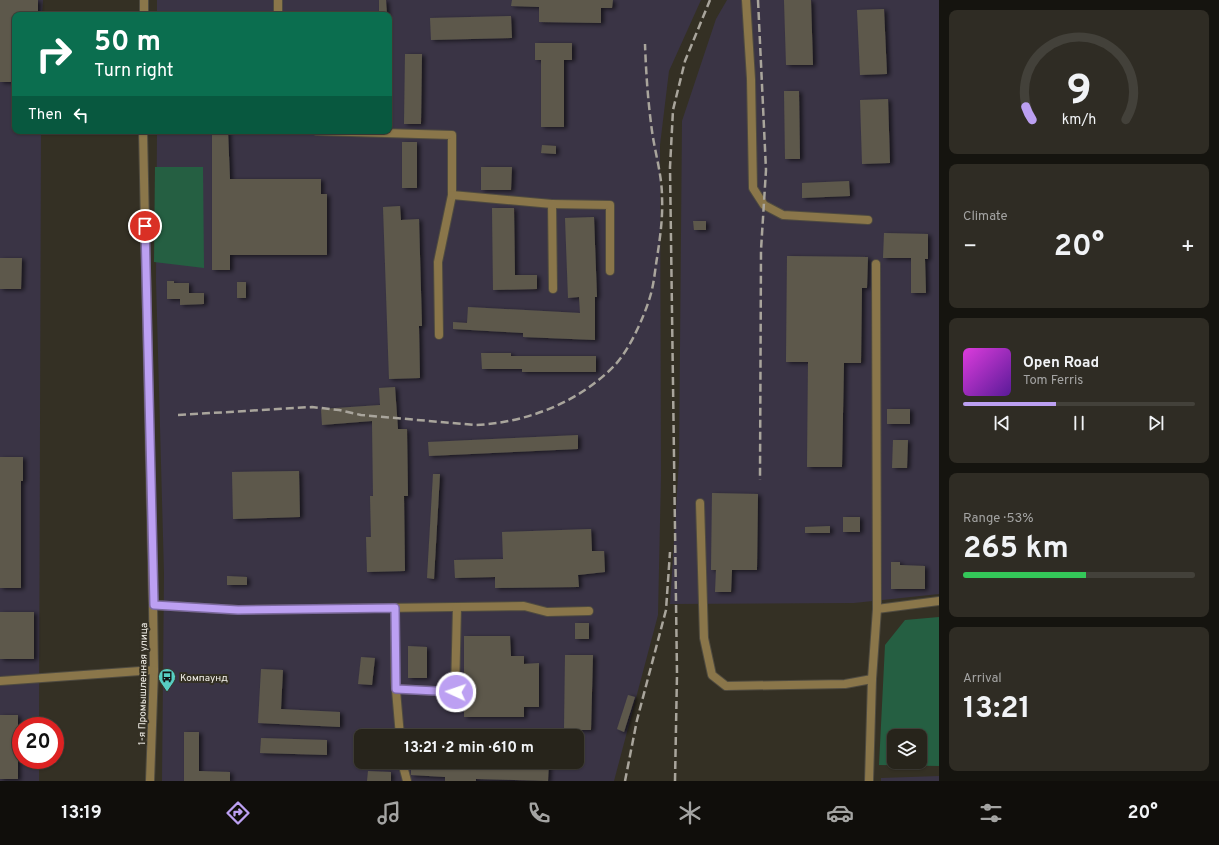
<!DOCTYPE html>
<html lang="en">
<head>
<meta charset="utf-8">
<style>
	body { margin:0; font-family:Overpass,sans-serif; background:#2f2c24; color:#f1f3f6; height:100vh; display:flex; flex-direction:column; font-size:15px; white-space:nowrap }
	* { box-sizing:border-box; margin:0 }
	p { font-size:13px; color:#a4a4a3 }
	.icon { flex:none; width:22px; height:22px; fill:none; stroke:currentColor; stroke-width:2; stroke-linecap:round; stroke-linejoin:round }
	.map { position:relative; flex:1; overflow:hidden }
	.side { display:flex; flex-direction:column; gap:10px; padding:10px; background:#15140f; width:280px }
	.side>* { flex:none }
	.top-card { position:absolute; left:12px; top:12px; width:380px; height:122px; border-radius:8px; box-shadow:0 1px 3px #0004,0 0 0 1px #43413a; background:#0b6e4f; color:#fff; overflow:hidden }
	.fabs { position:absolute; left:887px; top:729px; display:grid; gap:8px }
	.fabs a { display:grid; place-items:center; width:40px; height:40px; border-radius:8px; background:#27241b; box-shadow:0 1px 3px #0004,0 0 0 1px #43413a; font-size:20px }
	.speed { position:absolute; left:12px; top:717px; display:flex; gap:8px; font-size:20px; font-weight:700; text-align:center }
	.speed>* { display:grid; place-content:center; width:52px; height:52px; border-radius:50%; background:#27241b; box-shadow:0 1px 3px #0004,0 0 0 1px #43413a; line-height:1 }
	.speed .limit { border:6px solid #d22; background:#fff; color:#111 }
	.pin { position:absolute; display:grid; place-items:center; width:34px; height:34px; color:#fff; margin:-17px; border:2px solid #fff; border-radius:50%; box-shadow:0 1px 4px #0007 }
	.me { position:absolute; width:44px; margin:-22px; rotate:273deg; stroke-linejoin:round; filter:drop-shadow(0 0 3px #0008) }
	.turn { display:flex; align-items:center; gap:14px; height:84px; padding:0 16px; font-size:18px }
	.turn .icon { width:52px; height:52px; stroke-width:2.5 }
	.turn b { display:block; font-size:28px; line-height:34px }
	.then { display:flex; align-items:center; height:38px; padding:0 16px; background:#0003; gap:8px; font-size:15px }
	.big { font-size:30px; font-weight:700; line-height:1.1 }
	.side .tile { flex:1; display:flex; flex-direction:column; justify-content:center; gap:6px; min-width:0; padding:0 14px; border-radius:8px; background:#2f2c24 }
	.side .dial { align-items:center; gap:0 }
	.dial svg { height:104px; overflow:visible; fill:none; stroke:#43413a; stroke-width:7; stroke-linecap:round; text-anchor:middle }
	.dial text { fill:#f1f3f6; stroke:none }
	.song { display:flex; align-items:center; gap:12px }
	.cover { width:48px; height:48px; border-radius:6px; background:linear-gradient(135deg,hsl(300 70% 55%),hsl(270 70% 35%)) }
	.played { height:4px; border-radius:2px; background:linear-gradient(90deg,#bca0f2 40%,#43413a 40%) }
	.keys { display:flex; justify-content:space-around; direction:ltr }
	.heat { display:flex; justify-content:space-between; align-items:center; font-size:22px; direction:ltr }
	.charge { height:6px; border-radius:3px; background:linear-gradient(90deg,#34c759 53%,#43413a 0) }
	.trip { position:absolute; left:354px; top:729px; width:230px; height:40px; border-radius:8px; background:#27241b; box-shadow:0 1px 3px #0004,0 0 0 1px #43413a; font-weight:700; line-height:40px; text-align:center }
	.dock { display:flex; height:64px; justify-content:space-around; align-items:center; background:#100e0b; color:#a4a4a3 }
	.dock .icon { width:28px; height:28px }
	.dock .on { color:#bca0f2 }
	.dock b { font-size:18px; color:#f1f3f6 }
	main { display:flex; flex:1; min-height:0 }
	.map>svg:first-child { display:block }
	.industrial { fill:#3a3445; fill-rule:evenodd }
	.green { fill:#255f42; fill-rule:evenodd }
	.building { fill:#5d594c; filter:url(#shadow) }
	.lines { fill:none; stroke-linecap:round; stroke-linejoin:round }
	.minor-casing { stroke:#4f4b40; stroke-width:10 }
	.minor { stroke:#8a764a; stroke-width:8 }
	.rail { stroke:#a9a59c; stroke-width:2.5; stroke-dasharray:8 4; stroke-linecap:butt }
	.route-casing { stroke:#7a689d; stroke-width:10 }
	.route { stroke:#bca0f2; stroke-width:7 }
	.labels { text-anchor:middle; stroke-width:4; stroke-linejoin:round; paint-order:stroke }
	.poi-label { font-size:10px; fill:#f4f1ea; stroke:#343024; text-anchor:start }
	.street-label { font-size:10px; fill:#f4f1ea; stroke:#343024 }
</style>
</head>
<body>
<main>
<div class="map">
<svg width="939" height="781" viewBox="0 0 939 781">
	<defs>
		<filter id="shadow"><feDropShadow dx="3" dy="1.5" stdDeviation="2" flood-color="#0009"/></filter>
	</defs>
	<rect width="100%" height="100%" fill="#343024"/>
	<g class="industrial">
		<path d="M0,0H43L42,15H15V131H41L39,726H21V760H39V781H0Z"/>
		<path d="M157,0H701L669,71L660,145L661,476L658,615L614,781H162L164,573L156,280L157,131H389V15H157ZM361,736H577V762H361Z"/>
		<path d="M727,0H939V594L854,603L670,604L679,461L682,121L716,19Z"/>
		<path d="M939,776V781H881V778Z"/>
	</g>
	<g class="green">
		<path d="M155,167H203L204,268L154,262Z"/>
		<path d="M939,617V766L879,765L885,645L905,620ZM894,736H920V762H894Z"/>
	</g>
	<g class="building">
		<path d="M0,0H38V15H15V82H0Z"/>
		<path d="M379,0H386L387,15H379Z"/>
		<path d="M512,0H613L612,8H601V23L539,22V7L511,6Z"/>
		<path d="M784,0H811L813,65H786Z"/>
		<path d="M884,9L887,74L860,75L857,10Z"/>
		<path d="M511,16L512,38L431,40L430,18Z"/>
		<path d="M535,43H572V60H564V127H541V60H535Z"/>
		<path d="M405,54H422L421,124H404Z"/>
		<path d="M784,91H799L800,159H785Z"/>
		<path d="M888,99L890,163L862,164L860,100Z"/>
		<path d="M212,131H228L230,179H321V194H327V255H230V270H212Z"/>
		<rect x="402" y="142" width="15" height="46"/>
		<path d="M542,145L556,146V154L541,153Z"/>
		<path d="M481,167H512L511,190H481Z"/>
		<path d="M849,181L850,196L802,198V183Z"/>
		<path d="M400,206L401,220L419,219L422,326H419L420,378L389,379L383,207Z"/>
		<path d="M492,208H514L515,275H537V289L493,290Z"/>
		<path d="M594,217L597,297H595V340L523,337V333L453,329V322L467,323L468,307L580,313L579,297L568,298L565,218Z"/>
		<path d="M693,221H706V230H694Z"/>
		<path d="M884,233L928,234V259H925L926,293H911V258H883Z"/>
		<path d="M787,256L868,257L867,288H862L861,363H844L842,467H807L808,362H786Z"/>
		<path d="M0,258H22L21,289H0Z"/>
		<path d="M167,281H174V283H189V293H204V304L180,305V299H167Z"/>
		<rect x="237" y="282" width="9" height="16"/>
		<path d="M481,353H511V356H596V372H522V369H482Z"/>
		<path d="M395,387L398,429H407L408,496H404L405,571L367,572L366,537H371L370,496H373L372,421L322,425L321,409L380,405L379,388Z"/>
		<rect x="887" y="409" width="23" height="15"/>
		<path d="M578,435V449L429,456L428,442Z"/>
		<path d="M893,440H908L907,468H892Z"/>
		<path d="M0,457H23V481H21V588H0Z"/>
		<path d="M299,471L300,517L233,519L232,472Z"/>
		<path d="M433,474H440L434,579L427,578Z"/>
		<path d="M712,493L758,494L757,570H732L731,592H715L716,570H711Z"/>
		<rect x="843" y="517" width="17" height="15"/>
		<path d="M830,526V533H805V527Z"/>
		<path d="M591,529L592,551H604L605,572L578,575L579,587L495,588V577L455,578L454,560L503,559L502,532Z"/>
		<path d="M891,562H900V565L925,566V589H891Z"/>
		<path d="M227,576L247,577V585H227Z"/>
		<rect x="0" y="612" width="34" height="47"/>
		<rect x="575" y="623" width="14" height="16"/>
		<path d="M464,636H510L511,656H524V664L539,663V707H524V717H464V710H445V701H464Z"/>
		<path d="M408,646L427,647V678H408Z"/>
		<path d="M565,655H593L591,730H564Z"/>
		<path d="M361,657L375,658L372,685L358,684Z"/>
		<path d="M261,669L283,670L281,709L340,712V727L258,723Z"/>
		<path d="M628,695L635,697L624,732L617,729Z"/>
		<rect x="0" y="715" width="18" height="64"/>
		<path d="M184,732H199V771L230,772V781H184Z"/>
		<path d="M261,738L327,740V755L260,753Z"/>
		<path d="M411,762H549L548,781L476,779V781H445V777L411,775Z"/>
		<path d="M368,771L391,772V781H367Z"/>
	</g>
	<g class="lines">
		<defs>
			<g id="minor">
				<path d="M278,0V15"/>
				<path d="M746,0L751,79L753,188L764,205L783,215L868,220"/>
				<path d="M144,15V0"/>
				<path d="M143,131L153,605L154,670L150,781"/>
				<path d="M317,131L452,135V195L438,262L439,335"/>
				<path d="M452,195L552,204L553,289"/>
				<path d="M552,204L610,205V271"/>
				<path d="M700,503L704,638L712,675L726,686L845,684L872,679"/>
				<path d="M153,605L238,610L524,606L547,612L589,611"/>
				<path d="M395,608V679L400,736"/>
				<path d="M877,609L939,601"/>
				<path d="M0,681L154,670"/>
				<path d="M396,689L455,692L457,607"/>
				<path d="M402,762L407,781"/>
				<path d="M869,781L872,679L877,609L876,264"/>
			</g>
		</defs>
		<use href="#minor" class="minor-casing"/>
		<use href="#minor" class="minor"/>
		<g class="rail">
			<path d="M758,0L766,170L761,250L760,480"/>
			<path d="M178,415L312,407L339,410L361,415L475,425C525,423 578,403 614,366C629,351 644,317 650,297C654,284 655,270 657,258C660,238 663,218 662,197C662,175 655,153 652,131C648,102 646,73 645,44"/>
			<path d="M625,781L637,720L666,610L670,552"/>
			<path d="M675,781L677,674L670,167L673,110L685,61L710,0"/>
		</g>
	</g>
	<g class="lines">
		<defs>
			<path id="route" d="M145,226L154,605L238,610L395,608L396,689L456,692"/>
		</defs>
		<use href="#route" class="route-casing"/>
		<use href="#route" class="route"/>
	</g>
	<defs>
		<symbol id="bus-pin" viewBox="-11 -11 22 30"><path d="M0 17L-7.5 6A9.5 9.5 0 1 1 7.5 6Z" fill="#57cec2" stroke="#343024"/><path d="M-5-6H5V4H4V6H2V4H-2V6H-4V4H-5ZM-3.5-4V0h7V-4ZM-3.5 1.2v1.5H-2V1.2ZM2 1.2v1.5H3.5V1.2Z" fill="#111"/></symbol>
	</defs>
	<g fill-rule="evenodd">
		<use href="#bus-pin" x="157" y="667" width="20" height="27"/>
	</g>
	<g class="labels">
		<g class="poi-label">
			<text x="180" y="681">Компаунд</text>
		</g>
		<g class="street-label">
			<text transform="translate(142 684) rotate(-89)" y="4">1-я Промышленная улица</text>
		</g>
	</g>
</svg>
<div class="fabs">
<a><svg class="icon" aria-label="layers" viewBox="0 0 24 24"><path d="M12 4l9 5-9 5-9-5zM3 14l9 5 9-5"/></svg></a>
</div>
<div class="speed"><div class="limit">20</div></div>
<div class="pin" style="left:145px;top:226px;background:#d93025"><svg class="icon" aria-label="arrive" viewBox="0 0 24 24"><path d="M6 21V4h12l-3 4 3 4H6"/></svg></div>
<svg class="me" style="left:456px;top:692px" viewBox="-20 -20 40 40"><circle r="17" fill="#bca0f2" stroke="#fff" stroke-width="3"/><path d="M0-11L8 9 0 5-8 9z" fill="#fff"/></svg>
<div class="trip">13:21 · 2 min · 610 m</div>
<div class="top-card">
<div class="turn"><svg class="icon" aria-label="right" viewBox="0 0 24 24"><path d="M7 20v-9h11M14 6l5 5-5 5"/></svg><div><b>50 m</b>Turn right</div></div>
<div class="then">Then<svg class="icon" aria-label="left" viewBox="0 0 24 24"><path d="M17 20v-9H6M10 6l-5 5 5 5"/></svg></div>
</div>
</div>
<section class="side">
<div class="tile dial"><svg viewBox="0 0 100 80">
<path d="M14 69A42 42 0 1 1 86 69"/>
<path d="M14 69A42 42 0 0 1 9 59" stroke="#bca0f2"/>
<text x="50" y="56" font-size="32" font-weight="700">9</text>
<text x="50" y="72" font-size="11">km/h</text>
</svg></div>
<div class="tile"><p>Climate</p>
<div class="heat"><a>−</a><b class="big">20°</b><a>+</a></div>
</div>
<div class="tile">
<div class="song"><i class="cover"></i><div><b>Open Road</b><p>Tom Ferris</p></div></div>
<div class="played"></div>
<div class="keys"><svg class="icon" aria-label="previous" viewBox="0 0 24 24"><path d="M18 5L8 12l10 7zM5 5v14"/></svg><svg class="icon" aria-label="pause" viewBox="0 0 24 24"><path d="M8 5v14M16 5v14"/></svg><svg class="icon" aria-label="next" viewBox="0 0 24 24"><path d="M6 5l10 7-10 7zM19 5v14"/></svg></div>
</div>
<div class="tile"><p>Range · 53%</p><b class="big">265 km</b><div class="charge"></div></div>
<div class="tile"><p>Arrival</p><b class="big">13:21</b></div>
</section>
</main>
<nav class="dock">
<b>13:19</b>
<svg class="icon on" aria-label="directions" viewBox="0 0 24 24"><path d="M12 3l9 9-9 9-9-9zM9 14v-3h6M13 9l2 2-2 2"/></svg>
<svg class="icon" aria-label="music" viewBox="0 0 24 24"><path d="M9 18V5l10-2v13"/><circle cx="6" cy="18" r="3"/><circle cx="16" cy="16" r="3"/></svg>
<svg class="icon" aria-label="phone" viewBox="0 0 24 24"><path d="M5 4h4l2 5-3 2q2 4 5 5l2-3 5 2v4C11 20 4 13 5 4z"/></svg>
<svg class="icon" aria-label="climate" viewBox="0 0 24 24"><path d="M12 3v18M4 7l16 10M4 17L20 7"/></svg>
<svg class="icon" aria-label="car" viewBox="0 0 24 24"><path d="M5 17H2v-5l4-1 3-4h7l3 4 3 1v5h-3M9 17h6M6 11h13"/><circle cx="7" cy="17" r="2"/><circle cx="17" cy="17" r="2"/></svg>
<svg class="icon" aria-label="filters" viewBox="0 0 24 24"><path d="M4 7h16M4 17h16"/><circle cx="9" cy="7" r="2"/><circle cx="15" cy="17" r="2"/></svg>
<b>20°</b>
</nav>
</body>
</html>
